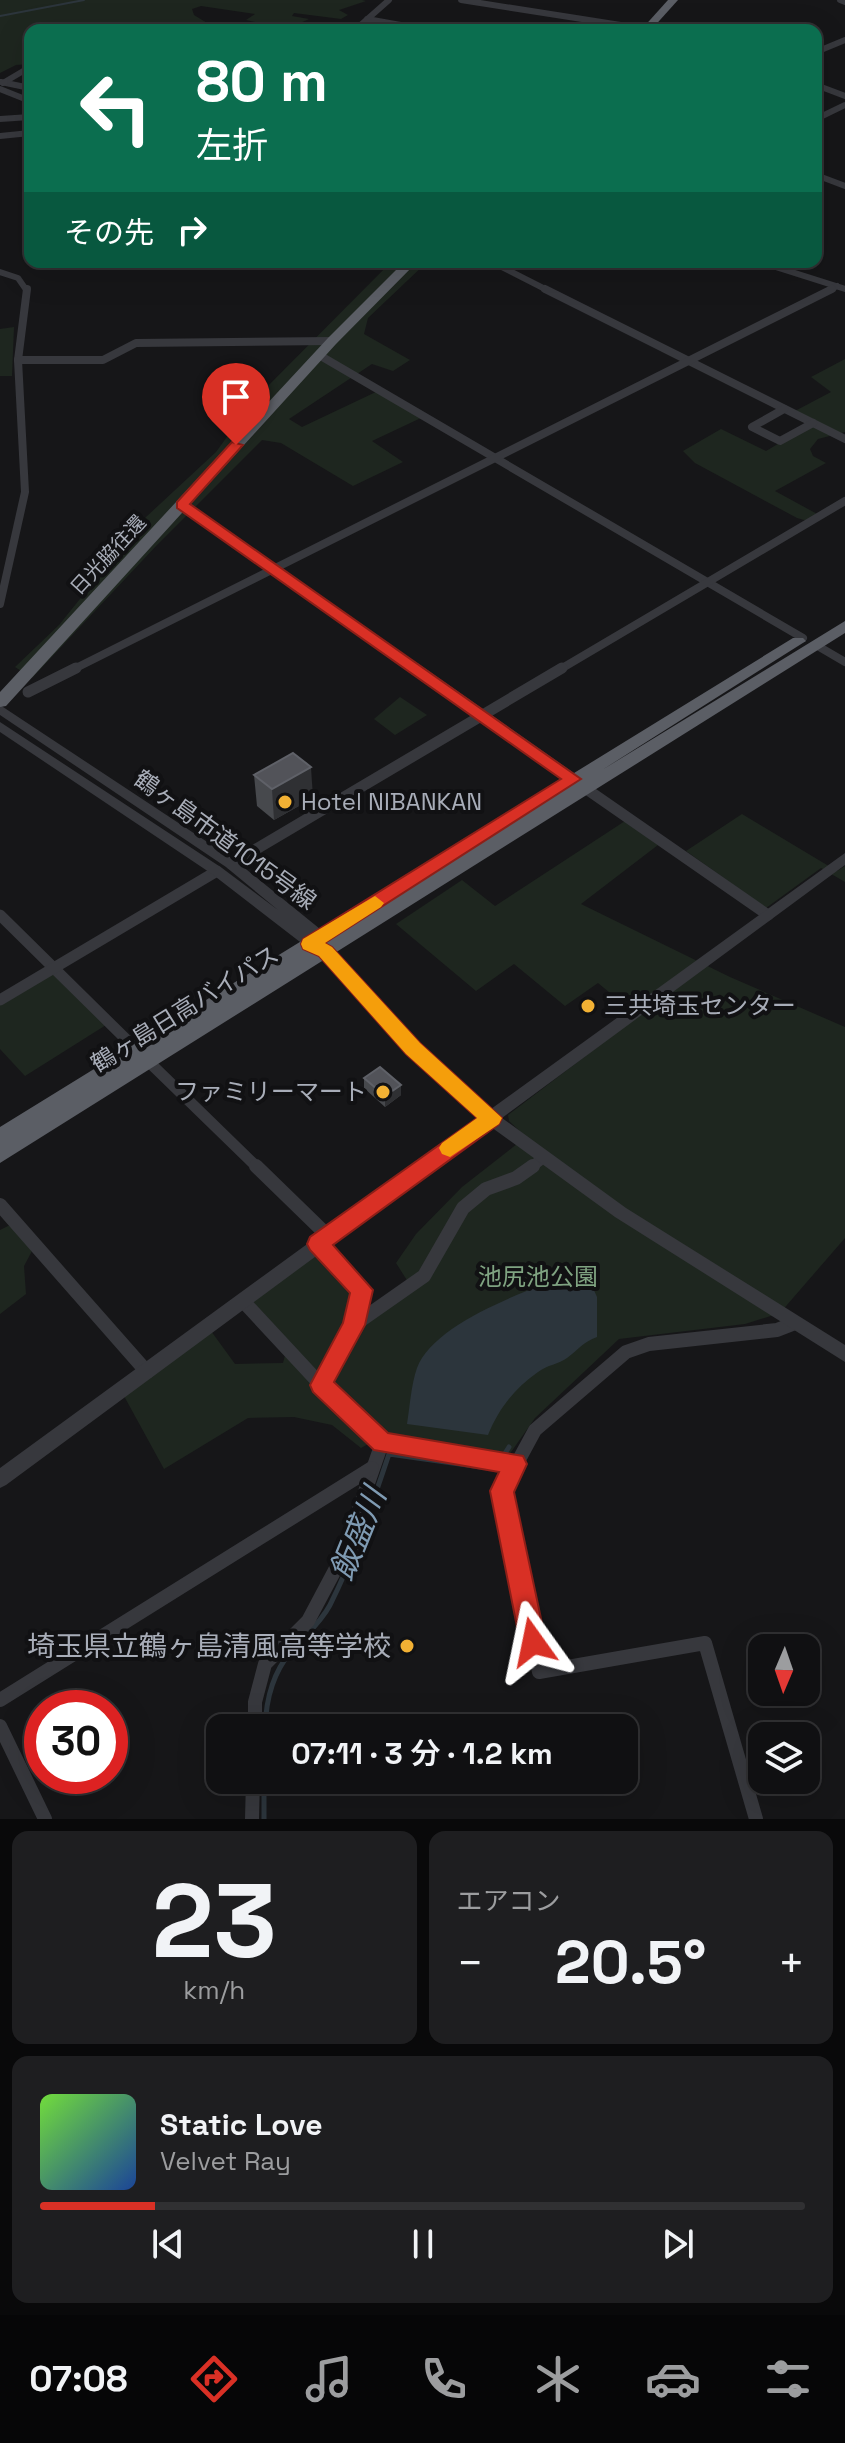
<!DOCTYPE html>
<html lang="ja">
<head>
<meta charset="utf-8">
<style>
	body { margin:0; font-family:"Space Grotesk","Noto Sans JP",sans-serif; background:#1e1e20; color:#f1f3f6; height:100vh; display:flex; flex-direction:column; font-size:30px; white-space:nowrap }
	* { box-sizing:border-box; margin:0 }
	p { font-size:26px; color:#9c9d9f }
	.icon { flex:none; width:44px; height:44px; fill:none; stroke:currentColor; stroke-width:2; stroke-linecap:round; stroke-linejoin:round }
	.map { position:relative; height:1819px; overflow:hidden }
	.details { display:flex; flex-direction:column; gap:12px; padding:12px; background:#09090a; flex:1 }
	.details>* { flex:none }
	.top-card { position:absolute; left:24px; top:24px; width:798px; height:244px; border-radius:16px; box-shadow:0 8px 32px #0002,0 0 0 2px #303032; background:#0b6e4f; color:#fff; overflow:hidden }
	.needle { width:52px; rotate:182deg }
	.fabs { position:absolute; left:748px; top:1634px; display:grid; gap:16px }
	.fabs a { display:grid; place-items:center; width:72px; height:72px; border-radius:16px; background:#101012; box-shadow:0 8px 32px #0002,0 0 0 2px #303032; font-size:40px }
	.speed { position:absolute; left:24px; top:1690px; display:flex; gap:16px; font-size:40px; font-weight:700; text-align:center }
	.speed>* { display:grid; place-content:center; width:104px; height:104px; border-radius:50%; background:#101012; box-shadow:0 8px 32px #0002,0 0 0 2px #303032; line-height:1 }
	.speed .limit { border:12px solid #d22; background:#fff; color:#111 }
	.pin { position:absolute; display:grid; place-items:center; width:68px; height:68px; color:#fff; margin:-82px -34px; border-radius:50% 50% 50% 0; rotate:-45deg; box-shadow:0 0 8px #0007 }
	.pin .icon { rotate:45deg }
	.me { position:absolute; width:88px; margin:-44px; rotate:348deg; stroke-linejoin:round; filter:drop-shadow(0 0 6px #0008) }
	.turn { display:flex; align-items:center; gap:28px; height:168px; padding:0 40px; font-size:36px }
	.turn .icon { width:104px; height:104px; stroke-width:2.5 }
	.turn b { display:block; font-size:56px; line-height:68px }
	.then { display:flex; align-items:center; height:76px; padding:0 40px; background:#0003; gap:16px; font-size:30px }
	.big { font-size:60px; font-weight:600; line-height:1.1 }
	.details .card { flex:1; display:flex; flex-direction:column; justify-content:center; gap:12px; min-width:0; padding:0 28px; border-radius:16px; background:#1e1e20 }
	.details .dial { align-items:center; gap:0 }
	.dial b { font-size:104px; line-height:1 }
	.song { display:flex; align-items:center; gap:24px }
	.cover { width:96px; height:96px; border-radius:12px; background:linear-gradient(135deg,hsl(100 70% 55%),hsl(220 70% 35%)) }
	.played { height:8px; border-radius:4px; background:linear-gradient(90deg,#d93025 15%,#303032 15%) }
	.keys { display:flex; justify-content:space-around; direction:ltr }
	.heat { display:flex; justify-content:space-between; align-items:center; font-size:44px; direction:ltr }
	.details .tiles { flex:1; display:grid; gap:12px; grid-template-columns:1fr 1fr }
	.card:last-child { grid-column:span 2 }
	.trip { position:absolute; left:206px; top:1714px; width:432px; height:80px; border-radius:16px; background:#101012; box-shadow:0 8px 32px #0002,0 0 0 2px #303032; font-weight:600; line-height:80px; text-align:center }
	.dock { display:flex; height:128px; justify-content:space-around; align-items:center; background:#060607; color:#9c9d9f }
	.dock .icon { width:56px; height:56px }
	.dock .selected { color:#d93025 }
	.dock b { font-size:36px; color:#f1f3f6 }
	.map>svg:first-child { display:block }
	.green { fill:#1e261f }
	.water { fill:#2c353c }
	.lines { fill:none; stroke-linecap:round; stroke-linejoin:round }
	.stream-far1 { stroke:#2c353c; stroke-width:2 }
	.stream { stroke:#2c353c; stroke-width:5 }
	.minor-far3 { stroke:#37383d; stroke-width:6 }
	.minor-far2 { stroke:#37383d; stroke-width:8 }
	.minor-far1 { stroke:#37383d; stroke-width:11 }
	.minor { stroke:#37383d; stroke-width:14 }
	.tertiary { fill:#37383d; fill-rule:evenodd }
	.trunk { fill:#5b5e65; fill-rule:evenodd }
	.wall { fill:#47494d }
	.shaded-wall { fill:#2f3033 }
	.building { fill:#525359; stroke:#5f6168; stroke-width:2 }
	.route { fill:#d93025; stroke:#8d1f18; stroke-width:2 }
	.slow { fill:#f59e0b }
	.poi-dot { fill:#f2b134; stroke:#111113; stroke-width:3 }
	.labels { text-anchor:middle; stroke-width:8; stroke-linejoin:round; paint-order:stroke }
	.far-street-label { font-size:20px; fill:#a8adb8; stroke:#111113 }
	.poi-label { font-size:24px; fill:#a8adb8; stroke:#111113; text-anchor:start }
	.street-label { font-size:24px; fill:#a8adb8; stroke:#111113 }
	.park-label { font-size:24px; fill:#7fa381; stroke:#111113 }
	.near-poi-label { font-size:28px; fill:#a8adb8; stroke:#111113; text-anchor:end }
	.near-water-label { font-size:32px; font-style:italic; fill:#7f9bb3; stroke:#111113 }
</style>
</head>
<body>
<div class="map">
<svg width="845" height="1819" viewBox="0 0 845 1819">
	<rect width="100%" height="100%" fill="#161618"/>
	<g class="green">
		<path d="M0,0H362L366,1L339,10L348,15L341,19L294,13L292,16L309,19L287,29L246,20L255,14L201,6L192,9L194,15L212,26L250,30H30V64L16,65L0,73Z"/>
		<path d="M391,262H427L368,318L364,334L410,360L393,371L372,364L289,419L302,427L378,391L423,417L372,441L403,462L353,486L281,443L262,440L157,545L32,678L15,667L59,625L146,517L216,452L253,401Z"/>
		<path d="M14,327L12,376H0V329Z"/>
		<path d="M845,359V432L818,439L810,449L813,456L826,463L775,491L819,515L808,521L797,518L695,463L683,451L721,429L766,451L815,422L795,411L831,392L811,377Z"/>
		<path d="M400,697L427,715L395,735L374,719Z"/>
		<path d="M742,814L837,871L845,866V882L821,868L766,908L686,851Z"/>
		<path d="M625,821L658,845L581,904L730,977L845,1027V1238L780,1313L745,1324L619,1339L535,1418L509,1455L384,1435L361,1448L332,1425L294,1417L248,1418L164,1469L124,1396L211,1331L235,1364L283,1363L289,1341L253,1302L317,1254L372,1312L410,1285L396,1263L416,1234L462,1187L526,1137L509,1121L508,1115L638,1016L598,983L565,1006L514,964L476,991L396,924L462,880L495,906Z"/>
		<path d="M54,973L106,1025L25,1076L0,1049V1005Z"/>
		<path d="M10,1225L32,1251L24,1266L26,1294L0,1314V1230Z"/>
	</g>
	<path class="water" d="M574,1273L589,1279L597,1297V1337C583,1342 579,1349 567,1358C559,1364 547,1365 538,1372C514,1389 499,1408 488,1435L407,1424C410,1406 411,1385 417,1368C434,1322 531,1289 574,1273Z"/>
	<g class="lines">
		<path class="stream-far1" d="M0,16L84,0"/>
		<g class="stream">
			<path d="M502,1458L509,1447"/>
			<path d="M265,1728C266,1701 272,1674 290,1653C304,1636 320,1624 330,1605C354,1557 372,1505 389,1454L495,1469L497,1466"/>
			<path d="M264,1780V1819"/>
		</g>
		<g class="minor-far3">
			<path d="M461,0L646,29"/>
			<path d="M840,0L845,2"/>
			<path d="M367,19L423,29"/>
			<path d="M355,30L389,0"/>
			<path d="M816,52L845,40"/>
			<path d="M1,82L30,88"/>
			<path d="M3,83L30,67"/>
			<path d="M816,85L845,96"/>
			<path d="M0,89L30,101"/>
			<path d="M0,119L30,117"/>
			<path d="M816,119L845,105"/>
			<path d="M0,136L30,133"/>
			<path d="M816,175L845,186"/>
			<path d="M492,262L549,291"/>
			<path d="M760,262L845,289"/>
			<path d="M0,272L18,278L27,291"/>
			<path d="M828,291L837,286"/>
		</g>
		<g class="minor-far2">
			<path d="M545,289L845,439"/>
			<path d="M319,355L803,638"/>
			<path d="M18,360L27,289"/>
			<path d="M784,409L752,427L780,441L813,423"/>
			<path d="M182,505L418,670"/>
			<path d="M0,604L25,492L18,360H103L136,343L332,341"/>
			<path d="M816,645L845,662"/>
			<path d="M72,670L832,289"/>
			<path d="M559,670L845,501"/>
		</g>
		<g class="minor-far1">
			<path d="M415,668L573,779"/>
			<path d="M28,692L76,668"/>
			<path d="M585,788L768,915"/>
			<path d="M231,864L562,668"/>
			<path d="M0,915L138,1051"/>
			<path d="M0,1000L217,871"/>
			<path d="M149,1062L258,1168"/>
			<path d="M530,1168L543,1158"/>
		</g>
		<g class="minor">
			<path d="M256,1166L328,1236"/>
			<path d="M0,1205L147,1372"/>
			<path d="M318,1244L362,1290L354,1324"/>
			<path d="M243,1301L321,1385L382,1443L343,1555L308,1621L265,1664L255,1702V1728"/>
			<path d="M321,1385L354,1325L424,1276L463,1208L486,1189L516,1178L533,1166"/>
			<path d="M382,1443L515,1464"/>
			<path d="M0,1700L372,1468"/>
			<path d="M0,1726L45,1819"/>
			<path d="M252,1819L253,1780"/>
			<path d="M756,1819L705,1643L539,1672L502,1491L535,1430L626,1352L649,1344L777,1330L795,1323"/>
		</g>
		<path class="tertiary" d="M0,705L236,861L325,933C338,959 360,979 380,1001C415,1039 452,1075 491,1109L845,853V865L502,1118L626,1208L845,1345V1362L615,1217L491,1127L6,1485L0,1488V1468L480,1118L401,1042L320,953L313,952L212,874L0,732V722L222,868L278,910L226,867L0,715Z"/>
		<g class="trunk">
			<path d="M668,0H678L651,30H641Z"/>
			<path d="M404,262H417L336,344L6,706L0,707V692L328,338Z"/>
			<path d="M845,621V633L0,1163V1127L793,638H803L806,641L602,770Z"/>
		</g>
	</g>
	<g class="wall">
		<path d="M254,775L313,798L274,820L257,806Z"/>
		<path d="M364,1078L401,1095L385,1107L364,1088Z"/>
	</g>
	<g class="shaded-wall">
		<path d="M311,767L313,798L274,820L272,789Z"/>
		<path d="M401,1085V1095L385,1107V1096Z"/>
	</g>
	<g class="building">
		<path d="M293,753L311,767L272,789L254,775Z"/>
		<path d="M380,1067L401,1085L385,1096L364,1078Z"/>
	</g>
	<path class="route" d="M232,442L243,445L190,504L581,779L325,943L332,947L420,1043L502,1118L499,1124L333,1245L373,1290L365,1325L334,1382L388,1433L523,1456L527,1464L514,1492L546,1642L542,1651L533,1655L524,1651L520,1642L490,1491L499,1472L374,1450L313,1392L310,1385L343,1323L350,1293L310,1250L307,1244L310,1237L477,1118L406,1054L319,956L303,949L301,944L303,939L561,779L177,508V502Z"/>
	<path class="slow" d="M375,896L384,903L381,907L325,943L332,947L420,1043L502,1118L499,1124L450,1157L442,1154L439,1148L442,1143L477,1118L406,1054L319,956L303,949L301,944L303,939Z"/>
	<g class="poi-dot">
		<circle cx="285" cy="802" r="8"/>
		<circle cx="588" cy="1006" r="8"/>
		<circle cx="383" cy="1092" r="8"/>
		<circle cx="407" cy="1646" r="8"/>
	</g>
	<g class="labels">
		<g class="far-street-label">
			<text transform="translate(108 555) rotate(-47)" y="7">日光脇往還</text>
		</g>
		<g class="poi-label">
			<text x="301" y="810">Hotel NIBANKAN</text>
			<text x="604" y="1014">三共埼玉センター</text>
			<text x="367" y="1100" text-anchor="end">ファミリーマート</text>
		</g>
		<g class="street-label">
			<text transform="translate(225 840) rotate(36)" y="8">鶴ヶ島市道1015号線</text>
			<text transform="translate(185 1009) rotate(-32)" y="8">鶴ヶ島日高バイパス</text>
		</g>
		<g class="park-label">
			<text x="538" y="1285">池尻池公園</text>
		</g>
		<g class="near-poi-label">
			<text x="391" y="1656">埼玉県立鶴ヶ島清風高等学校</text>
		</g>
		<g class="near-water-label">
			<text transform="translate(358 1534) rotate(-68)" y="11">飯盛川</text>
		</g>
	</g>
</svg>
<div class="fabs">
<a><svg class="needle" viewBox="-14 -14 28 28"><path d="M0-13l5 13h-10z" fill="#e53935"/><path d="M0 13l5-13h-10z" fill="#9c9d9f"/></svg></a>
<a><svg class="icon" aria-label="layers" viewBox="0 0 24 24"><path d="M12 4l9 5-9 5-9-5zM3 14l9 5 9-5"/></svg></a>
</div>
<div class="speed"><div class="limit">30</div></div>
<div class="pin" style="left:236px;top:445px;background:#d93025"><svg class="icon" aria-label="arrive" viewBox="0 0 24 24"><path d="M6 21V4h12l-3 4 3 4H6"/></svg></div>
<svg class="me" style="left:533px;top:1642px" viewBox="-20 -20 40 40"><path d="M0-17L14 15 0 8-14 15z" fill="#d93025" stroke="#fff" stroke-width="4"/></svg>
<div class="trip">07:11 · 3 分 · 1.2 km</div>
<div class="top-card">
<div class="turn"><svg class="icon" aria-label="left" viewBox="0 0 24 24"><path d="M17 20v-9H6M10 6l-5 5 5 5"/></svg><div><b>80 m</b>左折</div></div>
<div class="then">その先<svg class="icon" aria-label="right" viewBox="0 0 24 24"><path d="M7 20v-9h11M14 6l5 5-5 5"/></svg></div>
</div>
</div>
<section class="details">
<div class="tiles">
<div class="card dial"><b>23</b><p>km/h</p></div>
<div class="card"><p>エアコン</p>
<div class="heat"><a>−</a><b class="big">20.5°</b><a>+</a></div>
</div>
<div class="card">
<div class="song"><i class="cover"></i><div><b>Static Love</b><p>Velvet Ray</p></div></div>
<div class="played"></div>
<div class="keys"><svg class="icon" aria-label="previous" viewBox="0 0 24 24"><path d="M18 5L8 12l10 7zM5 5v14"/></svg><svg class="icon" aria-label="pause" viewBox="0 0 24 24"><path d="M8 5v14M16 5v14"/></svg><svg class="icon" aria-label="next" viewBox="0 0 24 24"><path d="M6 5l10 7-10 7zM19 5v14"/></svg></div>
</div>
</div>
</section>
<nav class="dock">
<b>07:08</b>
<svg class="icon selected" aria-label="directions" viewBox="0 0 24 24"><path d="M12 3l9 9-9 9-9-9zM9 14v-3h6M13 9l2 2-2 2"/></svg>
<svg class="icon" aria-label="music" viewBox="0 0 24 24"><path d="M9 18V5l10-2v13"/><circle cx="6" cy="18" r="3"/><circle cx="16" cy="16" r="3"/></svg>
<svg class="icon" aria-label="phone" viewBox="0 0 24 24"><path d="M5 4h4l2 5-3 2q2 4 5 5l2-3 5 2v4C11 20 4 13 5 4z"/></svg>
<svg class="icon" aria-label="climate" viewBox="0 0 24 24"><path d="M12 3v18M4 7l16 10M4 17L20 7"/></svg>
<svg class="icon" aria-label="car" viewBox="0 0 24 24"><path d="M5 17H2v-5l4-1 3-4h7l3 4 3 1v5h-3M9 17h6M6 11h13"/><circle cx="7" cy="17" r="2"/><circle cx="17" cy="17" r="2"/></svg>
<svg class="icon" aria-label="filters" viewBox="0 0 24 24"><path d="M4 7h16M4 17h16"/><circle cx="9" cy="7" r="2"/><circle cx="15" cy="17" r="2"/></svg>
</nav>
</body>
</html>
